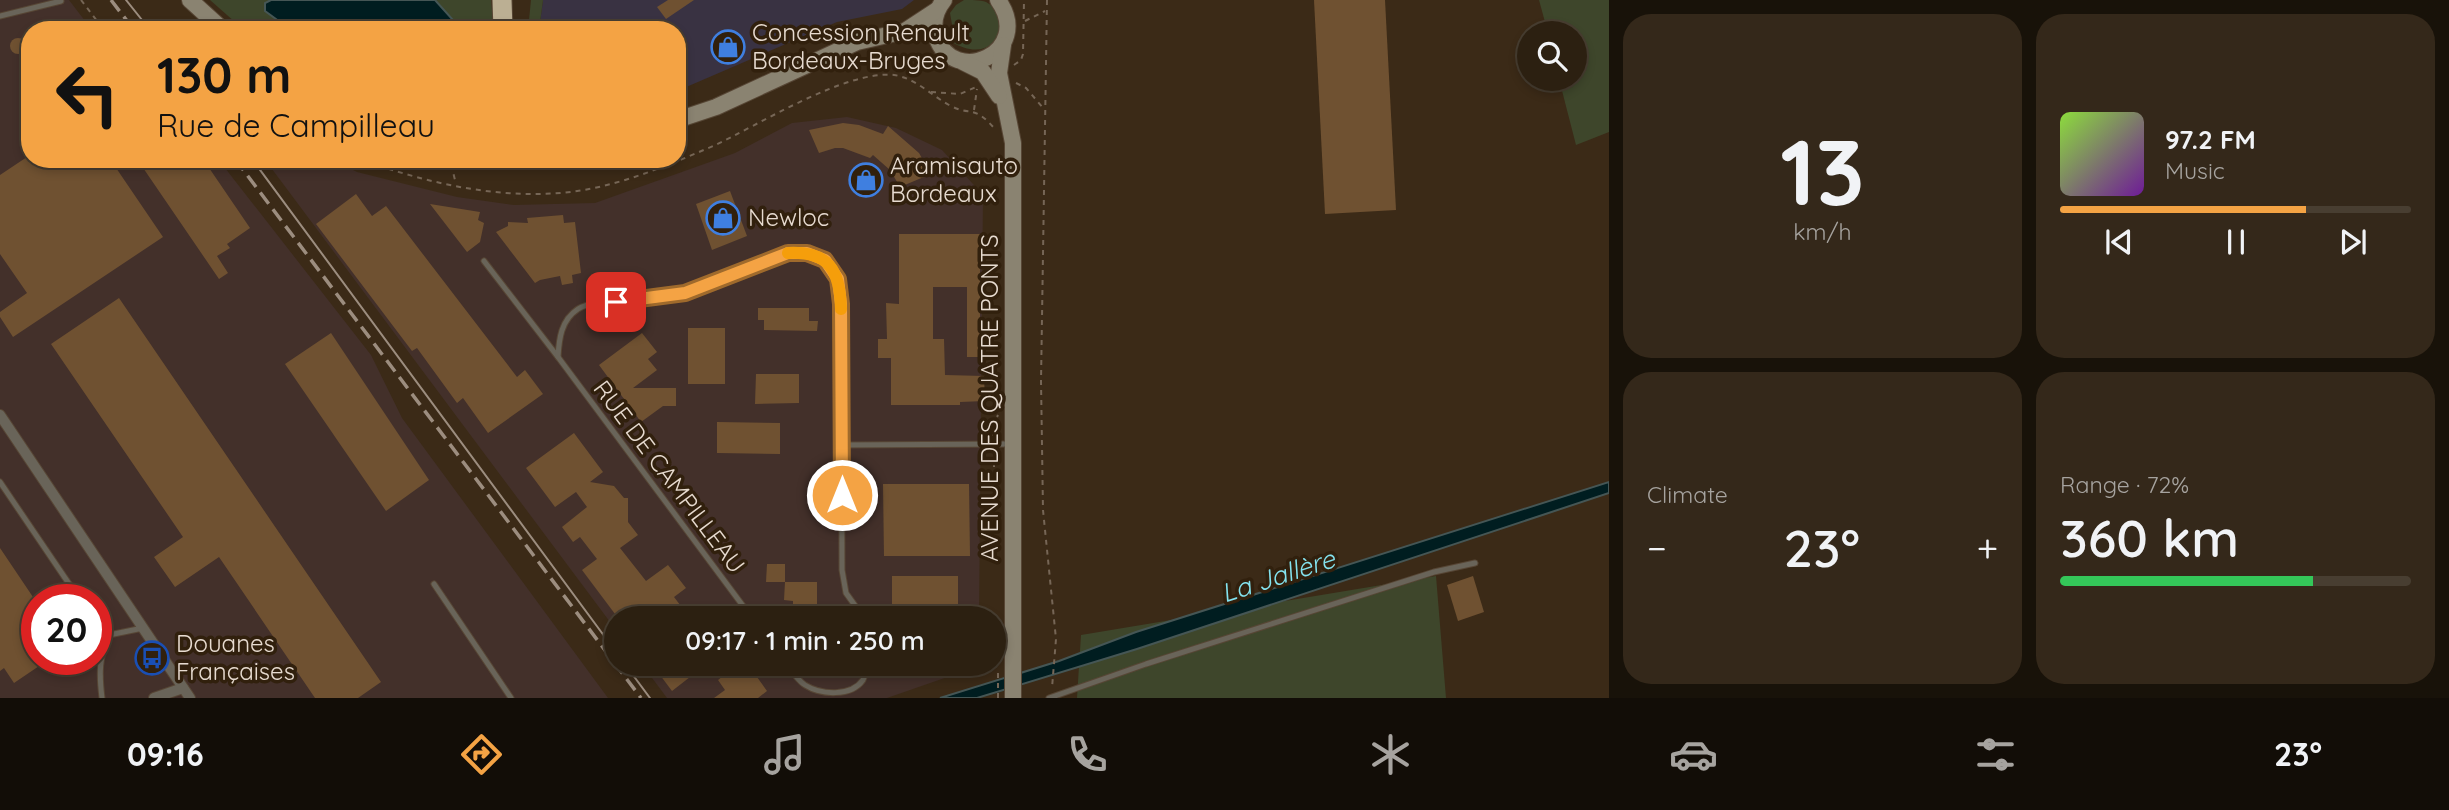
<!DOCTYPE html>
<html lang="en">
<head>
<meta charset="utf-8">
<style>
	body { margin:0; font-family:Quicksand,sans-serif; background:#34281a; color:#f1f3f6; height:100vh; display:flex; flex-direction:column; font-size:26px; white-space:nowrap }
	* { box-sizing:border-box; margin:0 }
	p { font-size:23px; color:#a6a39f }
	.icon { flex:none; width:38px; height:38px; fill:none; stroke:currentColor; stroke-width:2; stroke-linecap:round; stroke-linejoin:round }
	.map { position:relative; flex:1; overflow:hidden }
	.side { display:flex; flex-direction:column; gap:14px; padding:14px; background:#181209; width:840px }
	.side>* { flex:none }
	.top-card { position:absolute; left:21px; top:21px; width:665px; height:147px; border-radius:28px; box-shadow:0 4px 10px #0003,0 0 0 2px #483e31; background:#f4a344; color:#111; overflow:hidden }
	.tools { position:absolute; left:1517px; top:21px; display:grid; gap:14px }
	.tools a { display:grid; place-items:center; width:70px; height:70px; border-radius:50%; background:#2c2011; box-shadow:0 4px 10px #0003,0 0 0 2px #483e31; font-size:35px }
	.speed { position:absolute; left:21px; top:584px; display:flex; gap:14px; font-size:35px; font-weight:700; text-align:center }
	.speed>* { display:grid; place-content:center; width:91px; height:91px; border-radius:50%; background:#2c2011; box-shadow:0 4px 10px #0003,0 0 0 2px #483e31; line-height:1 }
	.speed .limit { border:10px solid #d22; background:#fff; color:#111 }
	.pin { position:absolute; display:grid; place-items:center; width:60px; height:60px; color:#fff; margin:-30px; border-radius:14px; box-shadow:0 4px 10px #0006 }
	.me { position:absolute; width:77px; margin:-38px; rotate:0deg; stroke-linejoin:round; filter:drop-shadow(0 0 5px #0008) }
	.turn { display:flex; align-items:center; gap:24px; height:147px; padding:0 21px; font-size:32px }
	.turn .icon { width:91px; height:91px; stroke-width:2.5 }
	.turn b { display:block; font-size:49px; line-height:60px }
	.big { font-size:52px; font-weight:600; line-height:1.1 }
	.side .widget { flex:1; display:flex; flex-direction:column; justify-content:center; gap:10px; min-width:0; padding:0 24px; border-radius:28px; background:#34281a }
	.side .dial { align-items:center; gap:0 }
	.dial b { font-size:91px; line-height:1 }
	.song { display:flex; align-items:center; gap:21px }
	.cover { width:84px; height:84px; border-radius:10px; background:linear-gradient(135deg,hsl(90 70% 55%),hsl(280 70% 35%)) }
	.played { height:7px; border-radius:4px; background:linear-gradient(90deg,#f4a344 70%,#483e31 70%) }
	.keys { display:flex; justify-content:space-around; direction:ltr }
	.heat { display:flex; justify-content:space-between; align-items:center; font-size:38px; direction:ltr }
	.charge { height:10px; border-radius:5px; background:linear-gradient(90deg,#34c759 72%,#483e31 0) }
	.side .tiles { flex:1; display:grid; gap:14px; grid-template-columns:repeat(2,1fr) }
	.trip { position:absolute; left:604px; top:606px; width:402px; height:70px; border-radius:35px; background:#2c2011; box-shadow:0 4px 10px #0003,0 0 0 2px #483e31; font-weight:600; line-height:70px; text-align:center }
	.tab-bar { display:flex; height:112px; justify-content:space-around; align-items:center; background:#120d07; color:#a6a39f }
	.tab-bar .icon { width:49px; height:49px }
	.tab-bar .active { color:#f4a344 }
	.tab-bar b { font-size:32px; color:#f1f3f6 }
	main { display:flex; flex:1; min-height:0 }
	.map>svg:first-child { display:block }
	.commercial { fill:#393242 }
	.industrial { fill:#43302a; fill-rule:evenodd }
	.green { fill:#3e462b }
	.water { fill:#001d20; stroke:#455655; stroke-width:2 }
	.building { fill:#6f5131 }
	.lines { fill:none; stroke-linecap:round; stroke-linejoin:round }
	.service-casing { stroke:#574635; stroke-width:7 }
	.minor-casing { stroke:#574635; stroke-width:12 }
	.secondary-casing { stroke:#574635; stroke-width:18 }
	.motorway-casing { stroke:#574635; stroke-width:21 }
	.path { stroke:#766656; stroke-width:2; stroke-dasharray:5 5; stroke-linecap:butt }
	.service { stroke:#696459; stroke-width:5 }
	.minor { stroke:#696459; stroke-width:10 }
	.secondary { stroke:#8a8371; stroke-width:16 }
	.motorway { stroke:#bbaf93; stroke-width:19 }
	.tram { stroke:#9c8d7f; stroke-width:2 }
	.rail { stroke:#9c8d7f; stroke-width:3.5; stroke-dasharray:14 7; stroke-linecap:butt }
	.route-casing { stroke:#9f6a2c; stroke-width:18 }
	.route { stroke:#f4a344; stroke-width:12 }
	.slow { stroke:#f59e0b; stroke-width:12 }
	.labels { text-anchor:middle; stroke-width:7; stroke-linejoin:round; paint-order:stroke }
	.poi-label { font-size:24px; fill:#e7dbd0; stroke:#31200d; text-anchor:start }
	.street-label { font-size:24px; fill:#e7dbd0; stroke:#31200d }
	.water-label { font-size:26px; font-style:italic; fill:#84e3ef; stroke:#31200d }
</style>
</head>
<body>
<main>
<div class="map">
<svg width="1609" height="698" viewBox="0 0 1609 698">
	<rect width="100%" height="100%" fill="#3b2a17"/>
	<path class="commercial" d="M543,0H914L902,9L837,22L677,91V30H539Z"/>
	<g class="industrial">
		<path d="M0,0H69L92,30H30V159H218L371,355L402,418L608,698H0ZM37,600H96V660H37Z"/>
		<path d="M847,117L896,128L942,150L983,195L979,618H616V630L266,161L268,159H331L357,172L457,197L514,205L595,203L735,153L792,123Z"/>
		<path d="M641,663H979V666L887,698H667Z"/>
	</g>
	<g class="green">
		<path d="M210,0H491L494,30H244Z"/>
		<path d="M531,0H543L539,30H528Z"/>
		<path d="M964,0C971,0 980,0 986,2C1015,17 997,70 950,41L954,36L950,13L956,5Z"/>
		<path d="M1539,0H1609V132L1576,145L1559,79H1575V33H1548Z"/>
		<path d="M1436,576L1446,698H1077L1081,635Z"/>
	</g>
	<g class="water">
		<path d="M271,0H435L462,30H291L265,11V3Z"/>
		<path d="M1609,482V493L1137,649L977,698H940L1059,661L1136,632Z"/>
	</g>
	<g class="building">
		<path d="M668,0H694L666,19L657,7Z"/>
		<path d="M1314,0H1385L1396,210L1325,214Z"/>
		<circle cx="18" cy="46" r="8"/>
		<path d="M843,123L859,125L883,134L888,126L919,153L931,174L900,187L890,170L873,155L870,158L843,148H835L819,153L809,130Z"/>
		<path d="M30,155V159H110L163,237L13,337L0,317V312L27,293L0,254V175Z"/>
		<path d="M137,159H203L250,228L227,244L230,248L217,256L228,273L219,279Z"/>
		<path d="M730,191L747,236L712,250L696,204Z"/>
		<path d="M356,194L372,216L386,206L517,377L525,370L543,394L488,433L463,398L457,403L417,348L412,351L316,224Z"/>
		<path d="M430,204L480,212L478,220L484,223L480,242L467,252Z"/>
		<path d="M563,215L564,223L575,222L581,273L572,275L573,283L562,285L560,276L540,280L535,283L496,232L508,226V222L528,223L527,218Z"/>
		<path d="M899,234H980V357H967V287H933V339H944L945,375L984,376L985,401L960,402V405H891V358H878V339H887L886,303L899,304Z"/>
		<path d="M119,298L381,682L358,698H315L219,557L175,587L154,557L183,537L51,344Z"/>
		<path d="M758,308H809V321H818L817,331L764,330V320H758Z"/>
		<rect x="688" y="328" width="37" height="56"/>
		<path d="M331,333L429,480L386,511L285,364Z"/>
		<path d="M642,333L657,352L648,359L657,370L633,388H676V406H663L641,422L599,365Z"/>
		<path d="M756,374H799V403L755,404Z"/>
		<path d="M717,422L780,423V454L717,453Z"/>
		<path d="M574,433L603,472L590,482L614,486L624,498H628V522L638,535L620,548L646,581L668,565L686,588L674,597L690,618H618L582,570L597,559L580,537L573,542L562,527L587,507L576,492L555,507L526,468Z"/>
		<path d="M883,484H969L970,556H884Z"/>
		<path d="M0,548L37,603V660H48L14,683L4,668L0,671Z"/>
		<path d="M767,564H785V582H766Z"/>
		<rect x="892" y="576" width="66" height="42"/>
		<path d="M1473,576L1484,612L1458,621L1447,585Z"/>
		<path d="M785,582H817V618H793V601L784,600Z"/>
		<path d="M651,663H708L672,691Z"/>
		<path d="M739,663H747L767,691L758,698H714L725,690L718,680Z"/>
	</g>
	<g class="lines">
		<defs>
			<g id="service">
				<path d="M0,16L61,1"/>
				<path d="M484,261L558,357"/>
				<path d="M842,445L1010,444"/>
				<path d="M0,482L80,600"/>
				<path d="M434,584L511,698"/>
				<path d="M752,618L558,357C559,339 561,320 578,309C596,297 657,300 683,293C714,285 783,246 810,254C835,261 838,281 841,304L842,570L846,593L864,618"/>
				<path d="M96,623L109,635L143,628"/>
				<path d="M96,644L107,637"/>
				<path d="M786,663C792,671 797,680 805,685C821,695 851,697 863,680C865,676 866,668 867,663"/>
				<path d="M58,671L75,660"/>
				<path d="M102,698C99,674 99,657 109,635"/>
				<path d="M1049,698L1146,664L1434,572L1475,563"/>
			</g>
			<g id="minor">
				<path d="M0,415L190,698"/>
				<path d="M154,698L183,688"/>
			</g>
			<g id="secondary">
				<path d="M190,0L223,30"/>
				<path d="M944,0C936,10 932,23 936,36C953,89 1035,52 998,0"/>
				<path d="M1003,45L999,73L1013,143V698"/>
				<path d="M963,62L983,72L999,96"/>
				<path d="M677,120L716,107L857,42L905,31L937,10"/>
			</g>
			<path id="motorway" d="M502,0L503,30"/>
		</defs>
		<use href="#service" class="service-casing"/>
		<use href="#minor" class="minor-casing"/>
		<use href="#secondary" class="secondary-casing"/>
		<use href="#motorway" class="motorway-casing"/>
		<g class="path">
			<path d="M81,0L104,30"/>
			<path d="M1047,0L1041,381L1043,510L1056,639L1052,688"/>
			<path d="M1025,21L1045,11"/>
			<path d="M185,30L191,23"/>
			<path d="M1014,65L1021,60L1023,54L1024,0"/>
			<path d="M1016,83L1026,88L1044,109"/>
			<path d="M931,92L960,94L976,87"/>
			<path d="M974,110L977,89"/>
			<path d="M360,159C434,186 520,205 599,187C638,178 676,162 713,146C759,125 845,70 894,75C915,78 931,95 949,105C971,117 973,104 994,128"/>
			<path d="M442,159L452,168L456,184"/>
			<path d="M993,436V425L998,415"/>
			<path d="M994,452V468L999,477"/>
			<path d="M998,698V671"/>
		</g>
		<use href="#service" class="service"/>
		<use href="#minor" class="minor"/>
		<use href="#secondary" class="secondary"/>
		<use href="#motorway" class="motorway"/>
		<g class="tram">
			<path d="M126,0L150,30"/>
			<path d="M252,159L616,652"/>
			<path d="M624,663L650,698"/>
		</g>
		<g class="rail">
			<path d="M111,0L134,30"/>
			<path d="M235,159L641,698"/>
		</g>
	</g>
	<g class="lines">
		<defs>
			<path id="route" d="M616,302L685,293L788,253H807L825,260L838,279L841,304L842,495"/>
		</defs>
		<use href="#route" class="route-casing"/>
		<use href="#route" class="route"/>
		<path class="slow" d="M788,253C829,251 840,270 841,309"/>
	</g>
	<defs>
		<symbol id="shop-ring" viewBox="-11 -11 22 22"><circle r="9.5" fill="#31200d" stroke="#3f7fe0" stroke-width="1.5"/><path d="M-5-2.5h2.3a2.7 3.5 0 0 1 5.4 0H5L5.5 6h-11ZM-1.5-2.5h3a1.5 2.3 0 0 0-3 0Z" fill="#3f7fe0"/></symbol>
		<symbol id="bus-ring" viewBox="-11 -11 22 22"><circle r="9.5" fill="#31200d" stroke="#1a4fb4" stroke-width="1.5"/><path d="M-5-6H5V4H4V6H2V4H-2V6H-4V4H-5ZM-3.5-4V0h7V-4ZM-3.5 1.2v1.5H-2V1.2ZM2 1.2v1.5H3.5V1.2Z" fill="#1a4fb4"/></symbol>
	</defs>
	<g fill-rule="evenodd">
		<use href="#shop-ring" x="709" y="28" width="38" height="38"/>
		<use href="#shop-ring" x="847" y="161" width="38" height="38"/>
		<use href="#shop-ring" x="704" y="199" width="38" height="38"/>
		<use href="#bus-ring" x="133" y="639" width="38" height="38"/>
	</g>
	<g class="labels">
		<g class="poi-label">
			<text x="752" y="41">Concession Renault<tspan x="752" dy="28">Bordeaux-Bruges</tspan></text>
			<text x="890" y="174">Aramisauto<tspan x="890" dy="28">Bordeaux</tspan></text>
			<text x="748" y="226">Newloc</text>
			<text x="176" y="652">Douanes<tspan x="176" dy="28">Françaises</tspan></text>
		</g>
		<g class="street-label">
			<text transform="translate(990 398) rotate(-90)" y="8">AVENUE DES QUATRE PONTS</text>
			<text transform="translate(669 477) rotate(53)" y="8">RUE DE CAMPILLEAU</text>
		</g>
		<g class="water-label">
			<text transform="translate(1278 576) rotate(-18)" y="9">La Jallère</text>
		</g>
	</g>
</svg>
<div class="tools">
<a><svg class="icon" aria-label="search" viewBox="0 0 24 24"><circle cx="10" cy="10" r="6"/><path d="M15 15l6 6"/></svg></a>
</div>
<div class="speed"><div class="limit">20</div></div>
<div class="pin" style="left:616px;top:302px;background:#d93025"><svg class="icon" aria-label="arrive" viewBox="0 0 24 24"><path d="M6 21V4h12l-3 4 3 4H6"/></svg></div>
<svg class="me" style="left:842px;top:495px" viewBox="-20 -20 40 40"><circle r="17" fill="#f4a344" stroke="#fff" stroke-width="3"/><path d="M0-11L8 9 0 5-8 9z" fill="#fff"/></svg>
<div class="trip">09:17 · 1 min · 250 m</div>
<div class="top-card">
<div class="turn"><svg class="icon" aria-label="left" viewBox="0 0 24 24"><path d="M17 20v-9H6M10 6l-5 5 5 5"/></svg><div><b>130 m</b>Rue de Campilleau</div></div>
</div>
</div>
<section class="side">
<div class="tiles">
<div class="widget dial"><b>13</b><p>km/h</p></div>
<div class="widget">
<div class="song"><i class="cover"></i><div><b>97.2 FM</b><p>Music</p></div></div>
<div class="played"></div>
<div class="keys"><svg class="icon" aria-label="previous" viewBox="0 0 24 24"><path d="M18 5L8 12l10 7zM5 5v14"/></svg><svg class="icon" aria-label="pause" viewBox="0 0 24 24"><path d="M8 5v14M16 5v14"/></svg><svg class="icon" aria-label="next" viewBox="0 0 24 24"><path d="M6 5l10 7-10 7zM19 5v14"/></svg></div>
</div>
<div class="widget"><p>Climate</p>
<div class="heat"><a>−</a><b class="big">23°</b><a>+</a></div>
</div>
<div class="widget"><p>Range · 72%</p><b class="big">360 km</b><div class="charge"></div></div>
</div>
</section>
</main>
<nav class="tab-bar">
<b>09:16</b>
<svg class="icon active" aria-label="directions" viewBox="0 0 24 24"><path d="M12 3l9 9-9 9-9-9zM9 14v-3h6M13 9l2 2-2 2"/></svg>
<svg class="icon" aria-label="music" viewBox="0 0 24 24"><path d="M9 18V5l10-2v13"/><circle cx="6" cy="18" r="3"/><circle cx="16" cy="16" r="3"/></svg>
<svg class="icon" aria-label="phone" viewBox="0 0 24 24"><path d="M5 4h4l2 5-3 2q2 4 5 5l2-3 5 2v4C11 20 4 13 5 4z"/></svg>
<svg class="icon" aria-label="climate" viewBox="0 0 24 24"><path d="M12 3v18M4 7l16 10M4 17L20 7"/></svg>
<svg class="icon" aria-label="car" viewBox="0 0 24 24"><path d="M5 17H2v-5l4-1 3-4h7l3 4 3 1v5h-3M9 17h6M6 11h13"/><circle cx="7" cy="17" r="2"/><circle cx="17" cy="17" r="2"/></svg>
<svg class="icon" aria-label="filters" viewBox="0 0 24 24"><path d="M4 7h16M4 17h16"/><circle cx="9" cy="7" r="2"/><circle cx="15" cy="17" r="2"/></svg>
<b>23°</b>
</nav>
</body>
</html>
